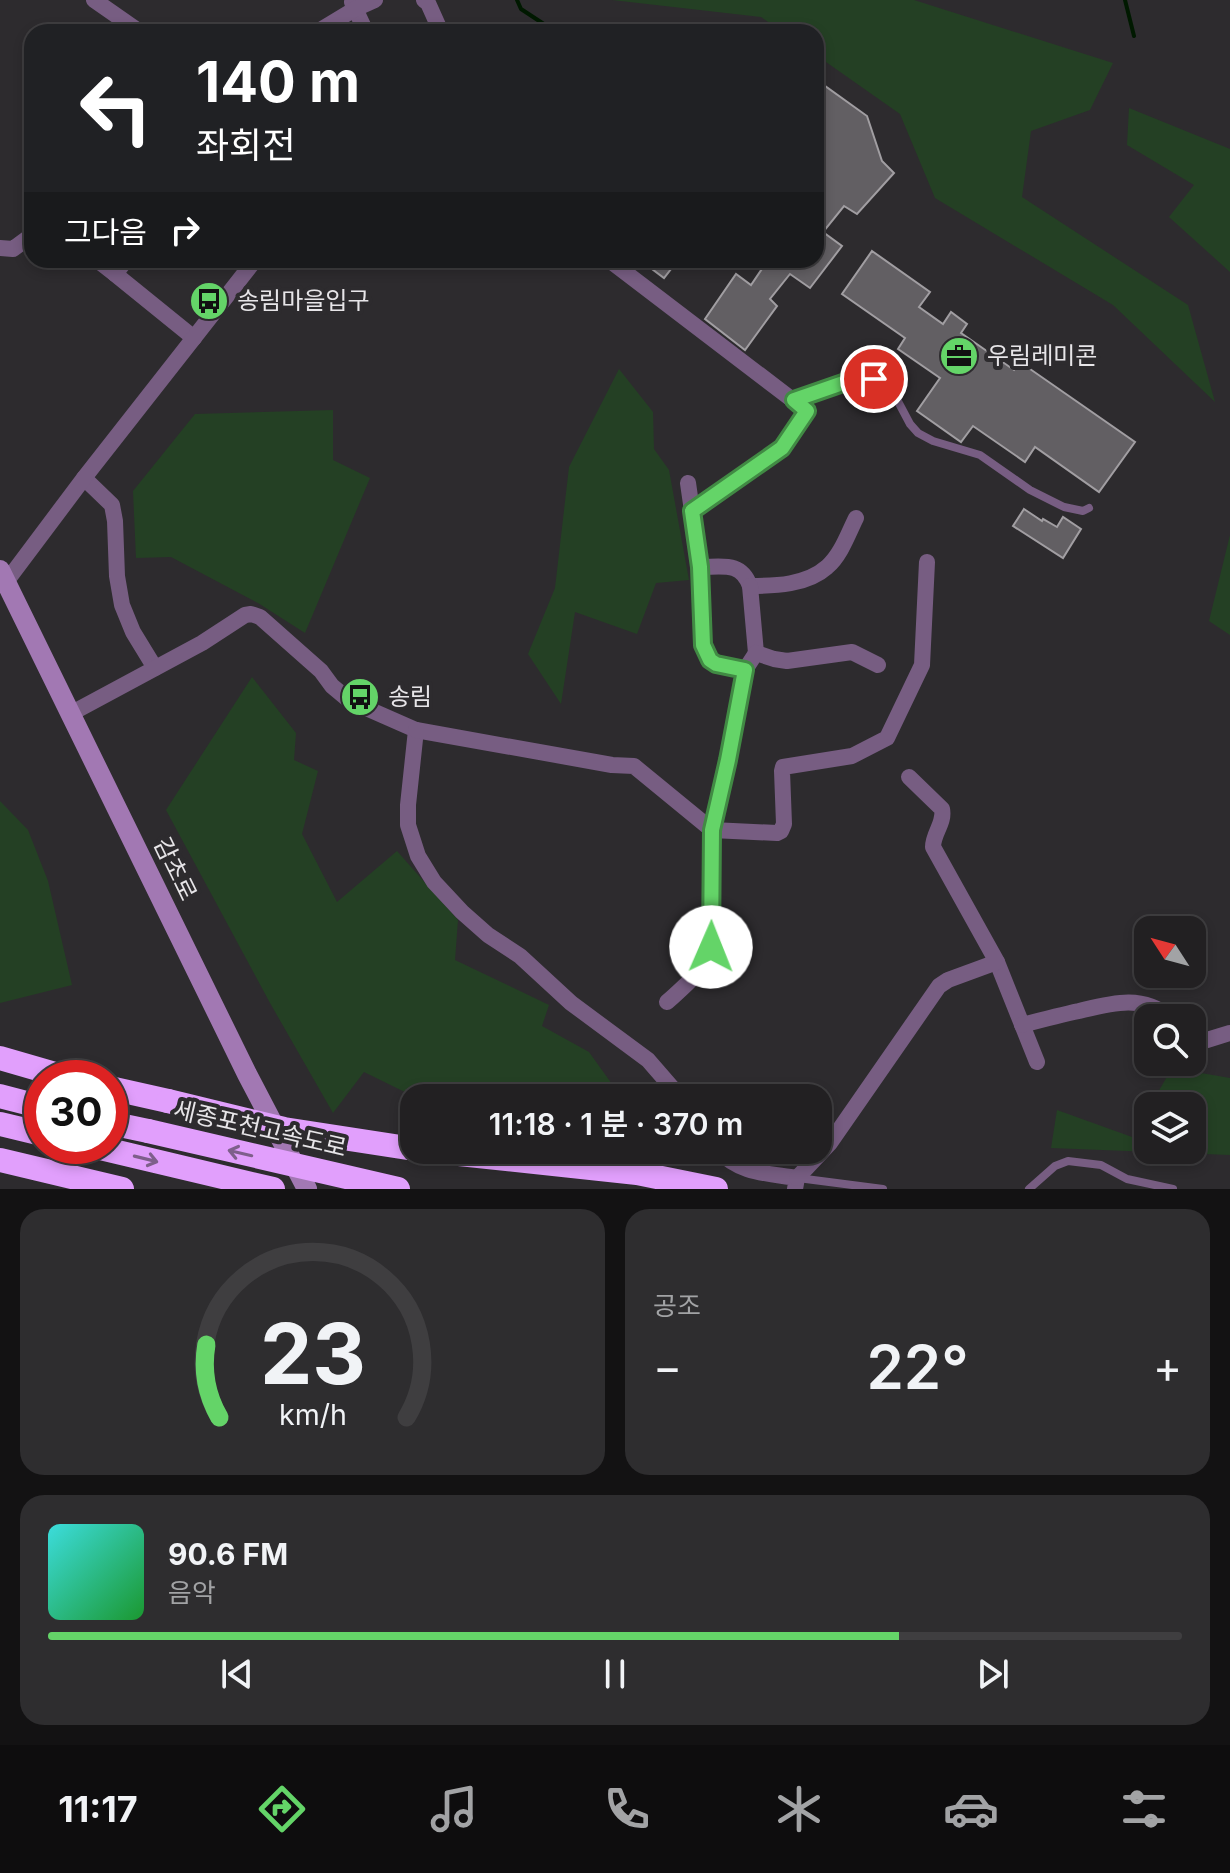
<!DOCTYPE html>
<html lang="ko">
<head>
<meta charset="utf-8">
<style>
	body { margin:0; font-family:Inter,"Noto Sans KR",sans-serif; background:#2e2d2f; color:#f1f3f6; height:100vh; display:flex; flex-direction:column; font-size:30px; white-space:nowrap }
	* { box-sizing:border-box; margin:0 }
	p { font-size:26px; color:#a2a3a5 }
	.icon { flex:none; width:44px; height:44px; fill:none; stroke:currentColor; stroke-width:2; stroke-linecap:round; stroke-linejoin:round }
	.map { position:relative; height:1189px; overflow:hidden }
	.details { display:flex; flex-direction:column; gap:20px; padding:20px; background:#131213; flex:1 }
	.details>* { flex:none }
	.top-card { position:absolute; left:24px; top:24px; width:800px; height:244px; border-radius:24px; box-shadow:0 4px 12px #0003,0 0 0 2px #3f3e40; background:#202124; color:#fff; overflow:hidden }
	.needle { width:52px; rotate:306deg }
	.fabs { position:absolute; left:1134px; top:916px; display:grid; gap:16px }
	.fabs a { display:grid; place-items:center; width:72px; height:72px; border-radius:16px; background:#222022; box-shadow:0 4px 12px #0003,0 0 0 2px #3f3e40; font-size:40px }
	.speed { position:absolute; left:24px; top:1060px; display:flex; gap:16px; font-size:40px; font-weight:700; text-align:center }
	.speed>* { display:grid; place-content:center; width:104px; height:104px; border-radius:50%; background:#222022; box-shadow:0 4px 12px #0003,0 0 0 2px #3f3e40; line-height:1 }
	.speed .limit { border:12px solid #d22; background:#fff; color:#111 }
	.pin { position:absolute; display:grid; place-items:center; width:68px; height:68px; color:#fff; margin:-34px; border:4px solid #fff; border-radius:50%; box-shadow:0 2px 8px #0007 }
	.me { position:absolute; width:88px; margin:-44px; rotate:1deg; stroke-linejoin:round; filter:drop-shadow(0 0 6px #0008) }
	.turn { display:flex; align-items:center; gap:28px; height:168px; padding:0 40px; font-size:36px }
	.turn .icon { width:104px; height:104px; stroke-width:2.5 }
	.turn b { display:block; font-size:56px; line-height:68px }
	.then { display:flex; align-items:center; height:76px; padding:0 40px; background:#0003; gap:16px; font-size:30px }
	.big { font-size:60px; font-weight:600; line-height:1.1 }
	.details .widget { flex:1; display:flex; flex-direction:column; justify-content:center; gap:12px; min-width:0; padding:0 28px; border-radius:24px; background:#2e2d2f }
	.details .dial { align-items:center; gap:0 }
	.dial svg { height:208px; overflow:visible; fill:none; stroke:#3f3e40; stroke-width:7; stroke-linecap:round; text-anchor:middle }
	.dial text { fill:#f1f3f6; stroke:none }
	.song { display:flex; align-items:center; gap:24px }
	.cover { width:96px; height:96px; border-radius:12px; background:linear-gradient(135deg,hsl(180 70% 55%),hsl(130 70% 35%)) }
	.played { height:8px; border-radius:4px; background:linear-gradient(90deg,#64d468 75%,#3f3e40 75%) }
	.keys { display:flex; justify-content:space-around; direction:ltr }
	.heat { display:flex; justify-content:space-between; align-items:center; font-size:44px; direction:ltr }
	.details .tiles { flex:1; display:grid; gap:20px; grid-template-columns:1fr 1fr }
	.widget:last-child { grid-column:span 2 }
	.trip { position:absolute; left:400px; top:1084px; width:432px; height:80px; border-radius:24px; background:#222022; box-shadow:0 4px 12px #0003,0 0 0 2px #3f3e40; font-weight:600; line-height:80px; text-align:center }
	.menu { display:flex; height:128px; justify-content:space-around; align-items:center; background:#0e0d0e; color:#a2a3a5 }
	.menu .icon { width:56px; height:56px }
	.menu .current { color:#64d468 }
	.menu b { font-size:36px; color:#f1f3f6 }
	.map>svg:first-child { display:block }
	.green { fill:#244024 }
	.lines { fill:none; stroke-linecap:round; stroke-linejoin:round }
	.stream { stroke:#001900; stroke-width:4 }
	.building { fill:#625f63; stroke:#a19ea2; stroke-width:2 }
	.service { stroke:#775d82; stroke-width:8 }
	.minor { stroke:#775d82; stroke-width:16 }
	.secondary { stroke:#a278b3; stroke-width:20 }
	.motorway { stroke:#e19ffc; stroke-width:24 }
	.motorway-bridge { stroke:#e19ffc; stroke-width:24 }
	.oneway { stroke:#7e5f8b }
	.route-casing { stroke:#418a44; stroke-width:20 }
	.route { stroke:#64d468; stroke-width:14 }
	.labels { text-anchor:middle; stroke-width:8; stroke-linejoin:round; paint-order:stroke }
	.poi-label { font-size:24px; fill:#e7e5e8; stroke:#2d2b2e; text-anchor:start }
	.street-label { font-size:24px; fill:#e7e5e8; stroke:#2d2b2e }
</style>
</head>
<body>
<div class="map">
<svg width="1230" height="1189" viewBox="0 0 1230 1189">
	<rect width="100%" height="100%" fill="#2d2b2e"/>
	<g class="green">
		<path d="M612,0H914L1113,63L1090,110L1031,131L1022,197L1188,305L1215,402L1113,305L935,198L900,114L816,55V32H783L761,17Z"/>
		<path d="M1129,108L1230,149V272L1169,217L1194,185L1127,145Z"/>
		<path d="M619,369L653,412L654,449L669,470L689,580L656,583L637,634L575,612L561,704L528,654L555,588L569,467Z"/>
		<path d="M333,410V460L370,478L305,633L258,603L171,557L136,558L133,491L195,414Z"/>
		<path d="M1230,535V635L1209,621Z"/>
		<path d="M252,677L296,733L294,760L318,771L302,834L337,902L397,851L458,920L455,960L549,1005L542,1026L589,1052L622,1098H417L364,1072L333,1113L270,1003L166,810Z"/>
		<path d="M0,801L28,830L48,881L72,985L0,1003Z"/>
		<path d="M1172,1068L1230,1078V1155L1051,1148L1057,1110L1132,1137L1148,1109V1150H1192V1106H1150Z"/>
	</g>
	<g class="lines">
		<g class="stream">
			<path d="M517,0L521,9L556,32"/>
			<path d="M1125,0L1134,36"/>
		</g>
	</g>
	<g class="building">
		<path d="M816,83L825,86L867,116L882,161L894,173L857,214L844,206L823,232L842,246L810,288L790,274L770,299L777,306L745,350L705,319L736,274L751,285L768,260H816Z"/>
		<path d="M872,251L930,292L919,307L943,324L951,312L967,324L961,333L1014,370L1020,362L1135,442L1099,492L1035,447L1025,462L973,426L961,442L917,411L940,378L898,349L905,338L842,294Z"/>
		<path d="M640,260H678L664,278Z"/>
		<path d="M1024,509L1042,521L1043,519L1057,527L1063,517L1081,529L1063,558L1013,526Z"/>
	</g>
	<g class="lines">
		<g class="service">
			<path d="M794,400L863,376L884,383L893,392L910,424L918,433L933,441L980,455L1030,490L1064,507L1083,511L1089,508"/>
			<path d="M798,1178L883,1189"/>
			<path d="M1029,1189L1055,1166L1068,1161L1101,1165L1127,1179L1173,1189"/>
		</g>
		<g class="minor">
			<path d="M94,0L140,32"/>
			<path d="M424,0L428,3L441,32"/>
			<path d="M352,2L366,32"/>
			<path d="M317,32L355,9L375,0"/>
			<path d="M0,248L13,249L32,235"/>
			<path d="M97,260L115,274"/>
			<path d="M126,260L115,274L194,338"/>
			<path d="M609,260L807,411L782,448L692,511"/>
			<path d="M84,478L112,505L115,521L117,576L122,605L133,632L155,668"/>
			<path d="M688,483L700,567L703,645L710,660L716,664L745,670"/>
			<path d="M700,567C722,567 741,561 750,586C775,586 807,585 827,567C841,555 848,534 856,518"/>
			<path d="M0,584L6,582L84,478L255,260"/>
			<path d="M750,586L756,653"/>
			<path d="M70,714L202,643L245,615L251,614L260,617L321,671L332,686L350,701L416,730L408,805V825L418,856L434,882L462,912L488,935L520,956L571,1003L648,1060L681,1098"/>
			<path d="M416,730L612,765L634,766L712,830L777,833L781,831L784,824L782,771L783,767L852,756L887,738L922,665L927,562"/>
			<path d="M997,962L1037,1062"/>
			<path d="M667,1002C687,984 702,973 711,947L712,830L722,790L745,670L756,653L774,659L787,661L852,652L878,665"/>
			<path d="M1022,1025C1041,1020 1060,1015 1079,1011C1112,1003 1142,994 1171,1018"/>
			<path d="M1192,1036L1207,1040L1230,1033"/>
			<path d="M718,1150C740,1174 767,1173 797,1178L795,1189"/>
			<path d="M797,1178L830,1143L939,986L948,980L997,962L933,847C933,833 945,823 942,809L909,777"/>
		</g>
		<path class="secondary" d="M0,570L247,1074L307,1189"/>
		<g class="motorway">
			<path d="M0,1058L69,1078"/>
			<path d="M110,1088L168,1101"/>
			<path d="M0,1096L42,1107"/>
			<path d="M110,1123L148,1131"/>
			<path d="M0,1124L42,1134"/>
			<path d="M92,1146L273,1189"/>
			<path d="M421,1150L637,1173L716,1189"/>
			<path d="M0,1160L122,1189"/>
		</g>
		<g class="motorway-bridge">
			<path d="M168,1101L284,1129L414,1149"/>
			<path d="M148,1131L398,1189"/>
		</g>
	</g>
	<defs><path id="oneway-shaft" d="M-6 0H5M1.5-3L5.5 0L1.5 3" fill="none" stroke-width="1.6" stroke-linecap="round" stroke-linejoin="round" transform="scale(2)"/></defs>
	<g class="oneway">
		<use href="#oneway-shaft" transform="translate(240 1153) rotate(-167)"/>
		<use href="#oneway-shaft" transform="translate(146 1159) rotate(14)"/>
	</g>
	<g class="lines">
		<defs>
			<path id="route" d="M711,947L712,830L728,760L745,670L716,664L710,660L703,645L700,567L692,511L782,448L807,411L794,400L863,376L874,379"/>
		</defs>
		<use href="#route" class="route-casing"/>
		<use href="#route" class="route"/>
	</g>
	<defs>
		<symbol id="bus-disc" viewBox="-11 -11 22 22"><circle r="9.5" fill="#64d468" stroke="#2d2b2e"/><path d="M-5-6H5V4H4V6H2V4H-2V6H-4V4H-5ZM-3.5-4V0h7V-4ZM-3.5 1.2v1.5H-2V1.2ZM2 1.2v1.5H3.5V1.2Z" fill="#111"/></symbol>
		<symbol id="office-disc" viewBox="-11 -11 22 22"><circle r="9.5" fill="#64d468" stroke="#2d2b2e"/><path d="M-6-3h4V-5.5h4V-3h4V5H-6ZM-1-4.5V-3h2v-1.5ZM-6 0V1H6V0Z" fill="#111"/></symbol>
	</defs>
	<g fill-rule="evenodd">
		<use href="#bus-disc" x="187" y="279" width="44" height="44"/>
		<use href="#office-disc" x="937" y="334" width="44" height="44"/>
		<use href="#bus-disc" x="338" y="675" width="44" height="44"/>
	</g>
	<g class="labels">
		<g class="poi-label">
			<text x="237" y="309">송림마을입구</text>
			<text x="987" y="364">우림레미콘</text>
			<text x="388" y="705">송림</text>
		</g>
		<g class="street-label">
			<text transform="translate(175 869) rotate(64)" y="8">감초로</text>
			<text transform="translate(260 1129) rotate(13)" y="8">세종포천고속도로</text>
		</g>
	</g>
</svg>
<div class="fabs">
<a><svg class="needle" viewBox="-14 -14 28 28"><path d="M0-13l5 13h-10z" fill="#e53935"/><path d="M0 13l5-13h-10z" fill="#a2a3a5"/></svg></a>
<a><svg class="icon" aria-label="search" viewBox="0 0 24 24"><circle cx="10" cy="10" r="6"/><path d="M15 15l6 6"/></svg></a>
<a><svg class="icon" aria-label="layers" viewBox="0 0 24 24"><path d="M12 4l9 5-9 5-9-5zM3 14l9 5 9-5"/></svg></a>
</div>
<div class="speed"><div class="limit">30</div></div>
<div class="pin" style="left:874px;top:379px;background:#d93025"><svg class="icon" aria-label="arrive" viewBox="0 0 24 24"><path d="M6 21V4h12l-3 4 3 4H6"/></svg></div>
<svg class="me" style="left:711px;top:947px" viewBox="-20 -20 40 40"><circle r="19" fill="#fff"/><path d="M0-13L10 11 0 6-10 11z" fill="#64d468"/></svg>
<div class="trip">11:18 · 1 분 · 370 m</div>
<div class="top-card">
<div class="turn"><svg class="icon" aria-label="left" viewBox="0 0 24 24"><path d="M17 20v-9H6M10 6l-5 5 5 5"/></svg><div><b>140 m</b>좌회전</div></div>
<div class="then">그다음<svg class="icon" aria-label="right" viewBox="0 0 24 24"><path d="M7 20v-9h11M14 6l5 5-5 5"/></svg></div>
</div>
</div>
<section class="details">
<div class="tiles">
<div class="widget dial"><svg viewBox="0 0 100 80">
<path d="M14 69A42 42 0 1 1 86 69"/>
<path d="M14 69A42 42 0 0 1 9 41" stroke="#64d468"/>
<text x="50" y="56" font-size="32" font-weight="700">23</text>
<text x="50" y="72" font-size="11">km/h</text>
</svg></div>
<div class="widget"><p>공조</p>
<div class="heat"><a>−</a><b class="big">22°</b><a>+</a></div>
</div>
<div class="widget">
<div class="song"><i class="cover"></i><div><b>90.6 FM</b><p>음악</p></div></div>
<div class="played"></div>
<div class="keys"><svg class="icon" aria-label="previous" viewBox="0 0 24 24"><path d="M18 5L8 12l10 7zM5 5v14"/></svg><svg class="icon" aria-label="pause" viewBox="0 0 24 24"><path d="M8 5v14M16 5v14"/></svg><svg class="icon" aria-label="next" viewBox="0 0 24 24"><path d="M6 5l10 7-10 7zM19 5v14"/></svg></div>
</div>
</div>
</section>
<nav class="menu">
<b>11:17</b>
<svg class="icon current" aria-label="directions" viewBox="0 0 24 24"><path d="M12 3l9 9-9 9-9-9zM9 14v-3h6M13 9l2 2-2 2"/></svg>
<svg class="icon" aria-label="music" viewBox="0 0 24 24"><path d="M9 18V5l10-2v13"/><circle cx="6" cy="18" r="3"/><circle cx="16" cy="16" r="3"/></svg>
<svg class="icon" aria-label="phone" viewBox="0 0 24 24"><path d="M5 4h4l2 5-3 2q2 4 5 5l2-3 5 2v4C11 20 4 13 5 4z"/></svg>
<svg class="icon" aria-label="climate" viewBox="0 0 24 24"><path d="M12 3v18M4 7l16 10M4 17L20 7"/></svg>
<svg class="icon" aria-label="car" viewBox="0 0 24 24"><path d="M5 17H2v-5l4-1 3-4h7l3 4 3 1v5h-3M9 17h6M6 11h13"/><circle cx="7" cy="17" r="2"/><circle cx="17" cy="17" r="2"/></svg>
<svg class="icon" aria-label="filters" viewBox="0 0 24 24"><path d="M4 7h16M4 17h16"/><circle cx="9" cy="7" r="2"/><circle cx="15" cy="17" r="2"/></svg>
</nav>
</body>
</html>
